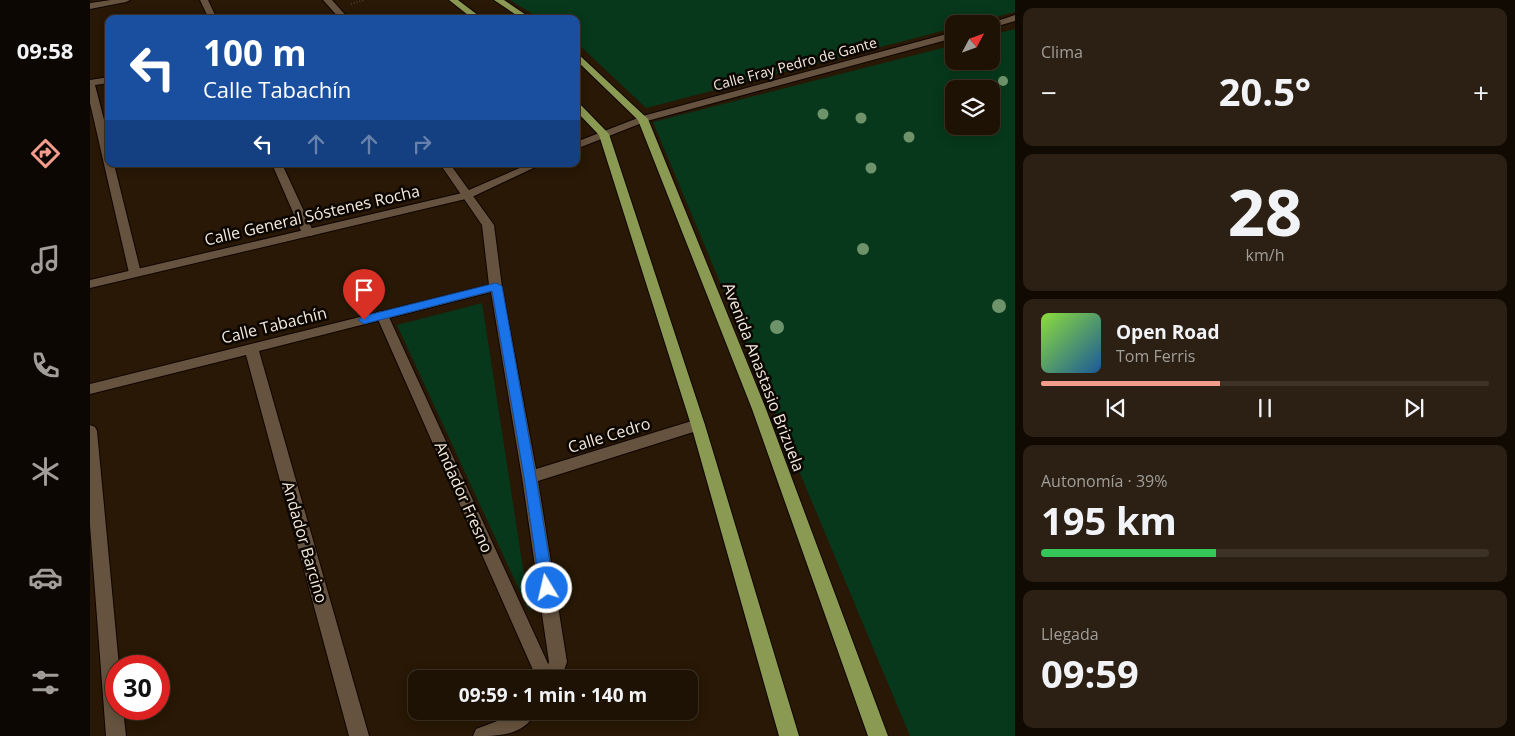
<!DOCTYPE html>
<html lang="es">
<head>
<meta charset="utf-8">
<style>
	body { margin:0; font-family:"Open Sans",sans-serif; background:#2b2013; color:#f1f3f6; height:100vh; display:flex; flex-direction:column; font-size:19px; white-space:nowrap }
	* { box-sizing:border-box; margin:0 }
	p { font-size:16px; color:#a19e9a }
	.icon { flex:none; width:28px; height:28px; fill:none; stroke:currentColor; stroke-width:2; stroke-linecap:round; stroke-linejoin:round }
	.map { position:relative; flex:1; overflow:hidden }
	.drawer { display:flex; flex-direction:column; gap:8px; padding:8px; background:#100a02; width:500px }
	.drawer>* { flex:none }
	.banner { position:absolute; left:15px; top:15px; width:475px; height:152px; border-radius:10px; box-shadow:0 2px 12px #0003,0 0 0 1px #3c3226; background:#1a4fa0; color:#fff; overflow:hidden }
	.needle { width:32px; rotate:49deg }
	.controls { position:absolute; left:855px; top:15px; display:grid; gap:10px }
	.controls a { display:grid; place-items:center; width:55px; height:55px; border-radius:10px; background:#1e1204; box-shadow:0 2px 12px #0003,0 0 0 1px #3c3226; font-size:25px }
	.speed { position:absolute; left:15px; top:655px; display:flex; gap:10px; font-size:25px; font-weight:700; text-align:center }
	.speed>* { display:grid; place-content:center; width:65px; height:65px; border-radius:50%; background:#1e1204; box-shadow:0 2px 12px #0003,0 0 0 1px #3c3226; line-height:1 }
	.speed .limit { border:8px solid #d22; background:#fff; color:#111 }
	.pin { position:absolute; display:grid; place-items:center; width:42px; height:42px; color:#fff; margin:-51px -21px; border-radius:50% 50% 50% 0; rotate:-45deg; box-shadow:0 0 5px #0007 }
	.pin .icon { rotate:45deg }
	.me { position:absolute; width:55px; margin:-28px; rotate:351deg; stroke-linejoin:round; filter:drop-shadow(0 0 4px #0008) }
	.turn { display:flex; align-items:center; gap:18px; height:105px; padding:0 15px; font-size:22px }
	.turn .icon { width:65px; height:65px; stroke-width:2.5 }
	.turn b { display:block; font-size:35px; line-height:42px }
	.lanes { display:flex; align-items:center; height:48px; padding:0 15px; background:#0003; justify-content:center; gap:25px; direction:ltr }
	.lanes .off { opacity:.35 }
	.big { font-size:38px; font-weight:700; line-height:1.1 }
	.drawer .widget { flex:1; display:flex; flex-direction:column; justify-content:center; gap:8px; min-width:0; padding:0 18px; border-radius:10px; background:#2b2013 }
	.drawer .dial { align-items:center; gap:0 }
	.dial b { font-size:65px; line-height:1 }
	.song { display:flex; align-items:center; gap:15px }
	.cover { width:60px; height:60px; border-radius:8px; background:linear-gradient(135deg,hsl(90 70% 55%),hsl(210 70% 35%)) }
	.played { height:5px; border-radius:2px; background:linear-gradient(90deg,#f49d8c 40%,#3c3226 40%) }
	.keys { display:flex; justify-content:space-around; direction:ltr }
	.heat { display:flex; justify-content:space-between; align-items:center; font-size:28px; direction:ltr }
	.charge { height:8px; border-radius:4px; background:linear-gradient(90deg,#34c759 39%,#3c3226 0) }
	.trip { position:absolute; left:318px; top:670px; width:290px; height:50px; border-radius:10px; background:#1e1204; box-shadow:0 2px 12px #0003,0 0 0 1px #3c3226; font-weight:700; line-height:50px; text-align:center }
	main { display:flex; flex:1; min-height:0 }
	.tab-bar { display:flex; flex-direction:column; width:90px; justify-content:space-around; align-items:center; background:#0c0702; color:#a19e9a }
	.tab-bar .icon { width:35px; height:35px }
	.tab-bar .active { color:#f49d8c }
	.tab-bar b { font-size:22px; color:#f1f3f6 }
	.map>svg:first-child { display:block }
	.green { fill:#07381b; fill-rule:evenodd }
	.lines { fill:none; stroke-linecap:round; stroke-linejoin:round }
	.pedestrian-casing { stroke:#100400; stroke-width:2 }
	.minor-casing { stroke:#100400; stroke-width:2 }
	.tertiary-casing { stroke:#100400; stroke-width:2 }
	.primary-casing { stroke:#100400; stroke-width:2 }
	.path { stroke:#6c5e4d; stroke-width:2; stroke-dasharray:0.5 2.5; stroke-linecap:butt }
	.pedestrian { fill:#66533f; fill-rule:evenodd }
	.minor { fill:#66533f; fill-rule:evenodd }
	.tertiary { fill:#66533f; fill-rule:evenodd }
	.primary { fill:#8a9a53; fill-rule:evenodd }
	.tree { fill:#6e936a }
	.route { fill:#1a73e8; stroke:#114b97 }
	.labels { text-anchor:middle; stroke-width:5; stroke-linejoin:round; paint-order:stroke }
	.far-street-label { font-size:14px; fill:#f4e9dd; stroke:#0c0601 }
	.street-label { font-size:16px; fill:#f4e9dd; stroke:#0c0601 }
</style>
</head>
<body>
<main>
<nav class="tab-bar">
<b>09:58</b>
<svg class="icon active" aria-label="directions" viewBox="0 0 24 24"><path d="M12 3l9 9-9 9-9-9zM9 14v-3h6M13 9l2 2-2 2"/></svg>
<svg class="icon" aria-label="music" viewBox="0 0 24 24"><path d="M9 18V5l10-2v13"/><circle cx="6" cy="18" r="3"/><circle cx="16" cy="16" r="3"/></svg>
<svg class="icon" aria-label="phone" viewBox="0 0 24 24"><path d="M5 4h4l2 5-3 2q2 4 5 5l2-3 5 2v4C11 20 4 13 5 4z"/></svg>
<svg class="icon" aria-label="climate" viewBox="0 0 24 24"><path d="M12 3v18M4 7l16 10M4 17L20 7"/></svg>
<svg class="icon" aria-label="car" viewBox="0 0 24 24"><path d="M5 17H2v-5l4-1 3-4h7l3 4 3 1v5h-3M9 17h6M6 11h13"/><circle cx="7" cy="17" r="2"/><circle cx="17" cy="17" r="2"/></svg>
<svg class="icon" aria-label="filters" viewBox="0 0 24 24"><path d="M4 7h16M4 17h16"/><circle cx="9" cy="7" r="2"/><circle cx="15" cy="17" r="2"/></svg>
</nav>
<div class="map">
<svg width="925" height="736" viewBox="0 0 925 736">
	<rect width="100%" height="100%" fill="#281805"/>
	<g class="green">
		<path d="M420,0H925V12L878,24H864V28L556,108L486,42V19H451Z"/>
		<path d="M925,29V736H820L563,122L864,45V61H901V35ZM864,89H901V126H864Z"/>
		<path d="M392,303L440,613L307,325Z"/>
	</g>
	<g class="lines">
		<defs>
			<path id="pedestrian" d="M292,311L297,312L298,315L465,679H447L286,315L287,312Z"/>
			<g id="minor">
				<path d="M21,0H40L36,2L0,9V3Z"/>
				<path d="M110,0H118L127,19H119Z"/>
				<path d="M233,0H242L259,19H250Z"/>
				<path d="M925,15V21L901,28V24H898Z"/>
				<path d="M864,32V38L557,121L553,122L548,119L549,117Z"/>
				<path d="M19,77V83L5,85L19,139V164H24L51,273L45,277L39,273L0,103V80Z"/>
				<path d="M182,164H192L224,233L222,236H214L212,233Z"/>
				<path d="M350,164H360L404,225L412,287L446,469L608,419L613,421L615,425L613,429L448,481L477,662L471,679H453L459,662L432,477L401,292L169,351L279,736H259L156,355L0,394V384L399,285L392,225Z"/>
				<path d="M0,425L5,427L7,431L29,666H26V709H33L36,736H16L0,525Z"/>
				<path d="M425,711H446C435,736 409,736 383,736L386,729L421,716Z"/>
			</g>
			<g id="tertiary">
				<path d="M553,116L558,119L557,121L486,149V142Z"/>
				<path d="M439,164H452L380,198L0,288V280L372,193Z"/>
			</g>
			<g id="primary">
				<path d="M359,0H368L393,19H383Z"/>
				<path d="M404,0H414L442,19H432Z"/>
				<path d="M486,52L558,119L676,409L798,736H778L662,409L548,120L486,60Z"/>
				<path d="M486,102L489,103L519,134L615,425L709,736H689L601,425L509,135L486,111Z"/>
			</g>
		</defs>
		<use href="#pedestrian" class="pedestrian-casing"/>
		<use href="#minor" class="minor-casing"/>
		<use href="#tertiary" class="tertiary-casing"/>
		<use href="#primary" class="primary-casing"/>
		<path class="path" d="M261,4L275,0"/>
		<use href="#pedestrian" class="pedestrian"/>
		<use href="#minor" class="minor"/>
		<use href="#tertiary" class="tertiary"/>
		<use href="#primary" class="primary"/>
	</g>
	<g class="tree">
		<circle cx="913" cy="81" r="5"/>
		<circle cx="733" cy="114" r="5.5"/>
		<circle cx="771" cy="118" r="5.5"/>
		<circle cx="819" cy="137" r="5.5"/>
		<circle cx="781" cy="168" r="5.5"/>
		<circle cx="773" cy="249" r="6"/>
		<circle cx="909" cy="306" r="7"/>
		<circle cx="687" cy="327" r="7"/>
	</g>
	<path class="route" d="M406,283L412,286L446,477L464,588L462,593L457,594L452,593L450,588L434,477L402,291L274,324L268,320L274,316Z"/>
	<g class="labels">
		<g class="far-street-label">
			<text transform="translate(705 64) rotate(-15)" y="5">Calle Fray Pedro de Gante</text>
		</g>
		<g class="street-label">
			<text transform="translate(222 215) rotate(-13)" y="6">Calle General Sóstenes Rocha</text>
			<text transform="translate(184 325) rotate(-14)" y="6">Calle Tabachín</text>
			<text transform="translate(674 377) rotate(69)" y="6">Avenida Anastasio Brizuela</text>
			<text transform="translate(519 435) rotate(-17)" y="6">Calle Cedro</text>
			<text transform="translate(374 497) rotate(66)" y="6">Andador Fresno</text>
			<text transform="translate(215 542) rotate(74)" y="6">Andador Barcino</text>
		</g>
	</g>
</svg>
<div class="controls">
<a><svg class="needle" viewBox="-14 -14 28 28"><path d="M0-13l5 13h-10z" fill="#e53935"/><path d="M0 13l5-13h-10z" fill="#a19e9a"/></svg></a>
<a><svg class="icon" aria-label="layers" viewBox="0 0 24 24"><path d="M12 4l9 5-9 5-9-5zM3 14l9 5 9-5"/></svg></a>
</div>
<div class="speed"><div class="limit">30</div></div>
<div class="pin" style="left:274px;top:320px;background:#d93025"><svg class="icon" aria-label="arrive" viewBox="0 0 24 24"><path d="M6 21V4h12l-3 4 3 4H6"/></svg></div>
<svg class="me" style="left:457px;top:588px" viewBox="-20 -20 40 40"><circle r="17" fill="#1a73e8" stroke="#fff" stroke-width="3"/><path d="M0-11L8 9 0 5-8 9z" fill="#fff"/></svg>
<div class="trip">09:59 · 1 min · 140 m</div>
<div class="banner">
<div class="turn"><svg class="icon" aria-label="left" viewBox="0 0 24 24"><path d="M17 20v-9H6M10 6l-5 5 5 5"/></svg><div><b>100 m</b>Calle Tabachín</div></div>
<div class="lanes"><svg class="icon" aria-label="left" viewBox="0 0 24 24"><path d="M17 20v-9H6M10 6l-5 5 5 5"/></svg><svg class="icon off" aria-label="ahead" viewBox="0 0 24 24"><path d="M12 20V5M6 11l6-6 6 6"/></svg><svg class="icon off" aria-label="ahead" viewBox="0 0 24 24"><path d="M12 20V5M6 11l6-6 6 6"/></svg><svg class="icon off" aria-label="right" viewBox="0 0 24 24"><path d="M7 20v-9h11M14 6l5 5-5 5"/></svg></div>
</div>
</div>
<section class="drawer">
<div class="widget"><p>Clima</p>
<div class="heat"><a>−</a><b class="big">20.5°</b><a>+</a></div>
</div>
<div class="widget dial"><b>28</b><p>km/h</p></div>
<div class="widget">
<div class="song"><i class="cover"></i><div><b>Open Road</b><p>Tom Ferris</p></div></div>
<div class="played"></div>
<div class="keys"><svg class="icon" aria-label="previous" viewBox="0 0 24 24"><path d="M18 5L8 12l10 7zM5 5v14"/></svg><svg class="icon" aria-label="pause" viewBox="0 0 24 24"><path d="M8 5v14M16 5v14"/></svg><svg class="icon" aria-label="next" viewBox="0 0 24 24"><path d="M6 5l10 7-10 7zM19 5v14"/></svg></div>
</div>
<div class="widget"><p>Autonomía · 39%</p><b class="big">195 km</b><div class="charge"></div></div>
<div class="widget"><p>Llegada</p><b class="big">09:59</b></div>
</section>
</main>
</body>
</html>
